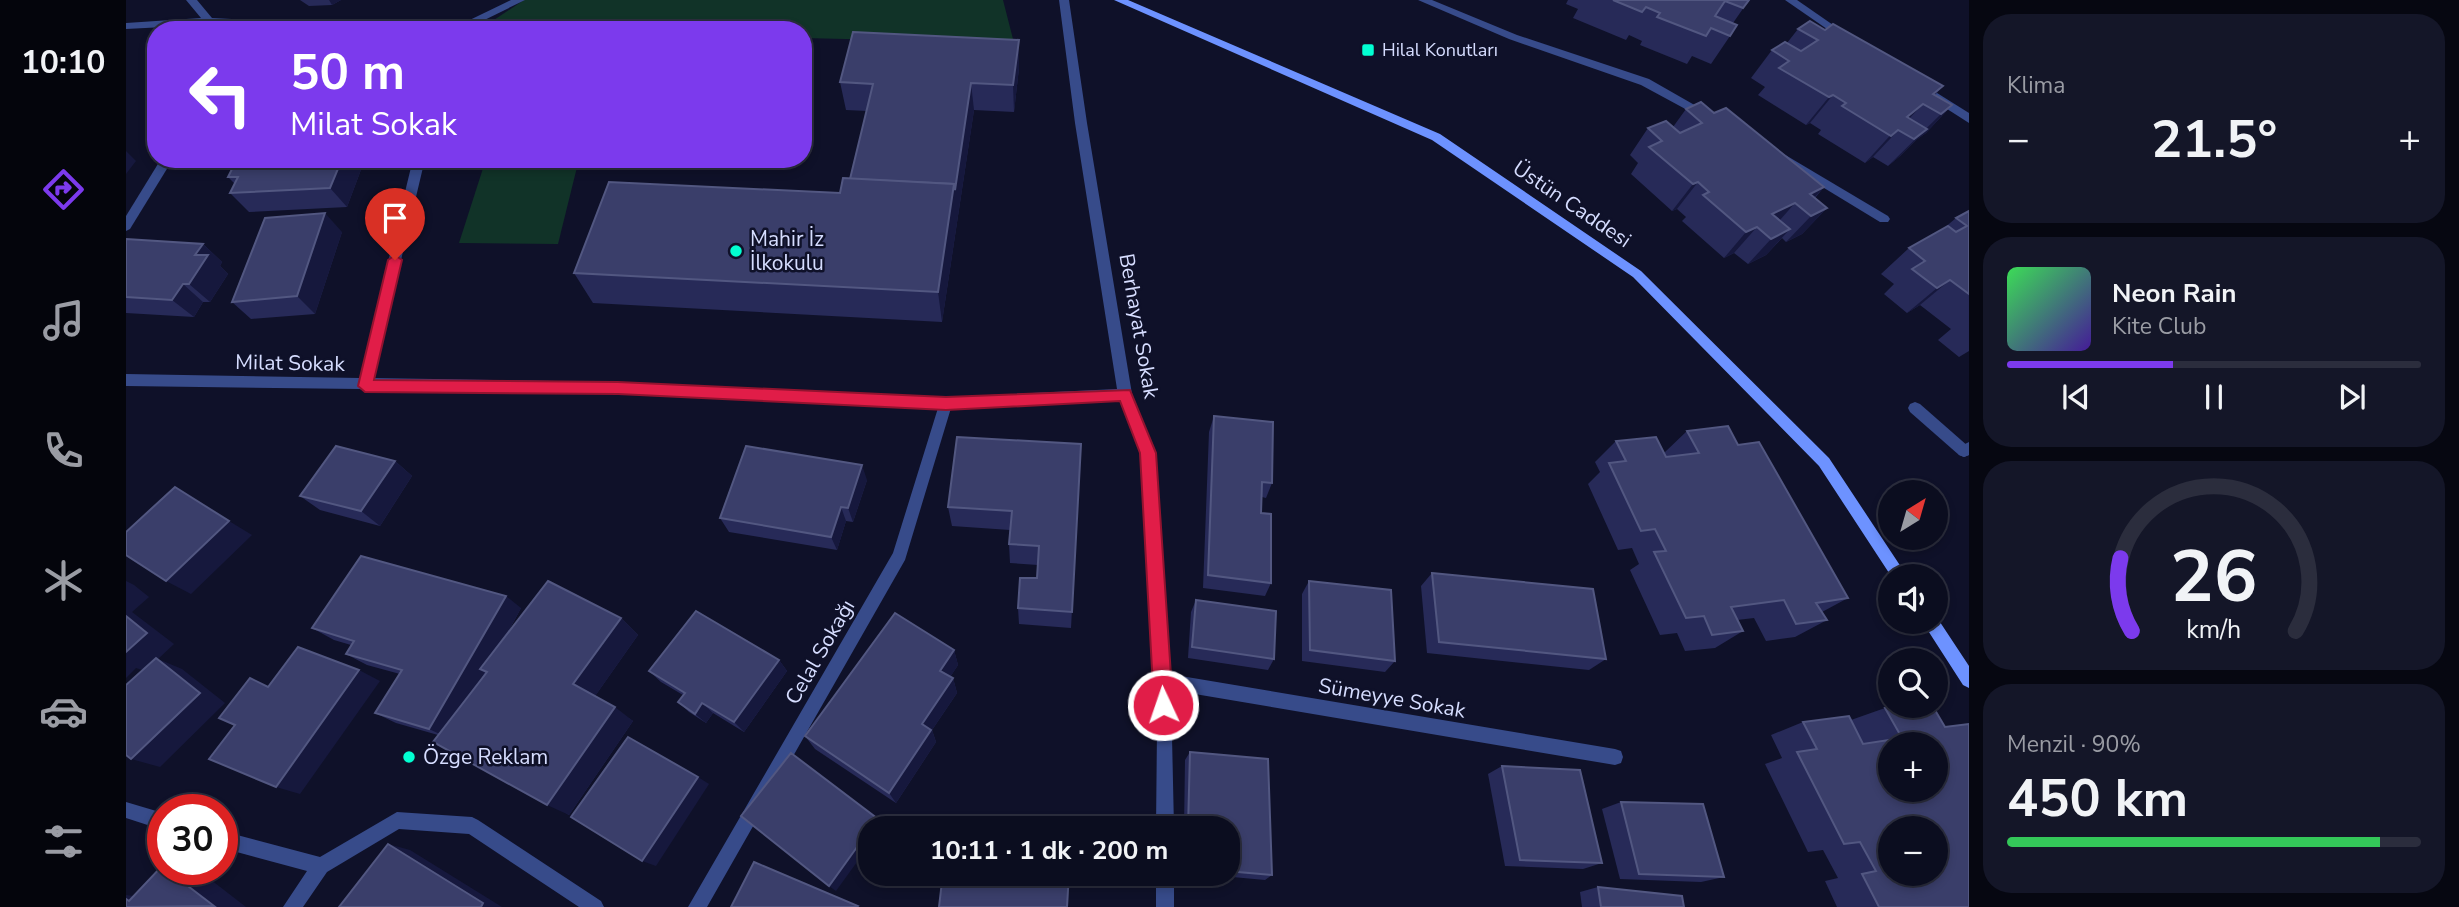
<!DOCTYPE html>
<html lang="tr">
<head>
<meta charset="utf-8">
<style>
	body { margin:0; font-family:"Nunito Sans",sans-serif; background:#141628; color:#f1f3f6; height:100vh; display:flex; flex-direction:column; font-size:26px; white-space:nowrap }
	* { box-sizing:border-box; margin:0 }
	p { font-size:23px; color:#9a9ca4 }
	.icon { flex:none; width:38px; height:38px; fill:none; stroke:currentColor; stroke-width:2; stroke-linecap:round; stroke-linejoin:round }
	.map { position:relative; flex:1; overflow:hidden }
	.panel { display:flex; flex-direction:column; gap:14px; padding:14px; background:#060711; width:490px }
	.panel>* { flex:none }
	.top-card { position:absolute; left:21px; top:21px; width:665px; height:147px; border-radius:28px; box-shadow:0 4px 10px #0003,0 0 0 2px #2b2d3d; background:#7c3aed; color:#fff; overflow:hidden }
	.needle { width:46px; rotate:37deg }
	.controls { position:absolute; left:1752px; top:480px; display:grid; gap:14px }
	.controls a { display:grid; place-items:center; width:70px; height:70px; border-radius:50%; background:#0b0d1f; box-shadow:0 4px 10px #0003,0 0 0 2px #2b2d3d; font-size:35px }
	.speed { position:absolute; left:21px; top:794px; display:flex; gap:14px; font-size:35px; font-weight:700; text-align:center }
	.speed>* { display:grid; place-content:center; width:91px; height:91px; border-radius:50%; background:#0b0d1f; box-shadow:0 4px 10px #0003,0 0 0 2px #2b2d3d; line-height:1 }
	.speed .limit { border:10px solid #d22; background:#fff; color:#111 }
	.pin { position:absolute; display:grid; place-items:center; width:60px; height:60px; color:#fff; margin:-72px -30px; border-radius:50% 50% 50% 0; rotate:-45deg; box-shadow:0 0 7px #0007 }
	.pin .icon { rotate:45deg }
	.me { position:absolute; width:77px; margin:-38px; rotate:357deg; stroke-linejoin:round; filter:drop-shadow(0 0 5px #0008) }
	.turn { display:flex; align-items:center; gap:24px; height:147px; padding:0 28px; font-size:32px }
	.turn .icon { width:91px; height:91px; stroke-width:2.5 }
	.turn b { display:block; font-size:49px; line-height:60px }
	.big { font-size:52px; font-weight:700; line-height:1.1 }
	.panel .tile { flex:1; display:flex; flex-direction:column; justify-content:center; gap:10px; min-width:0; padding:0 24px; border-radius:28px; background:#141628 }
	.panel .dial { align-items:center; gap:0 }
	.dial svg { height:182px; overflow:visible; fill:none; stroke:#2b2d3d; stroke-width:7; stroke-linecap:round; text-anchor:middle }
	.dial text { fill:#f1f3f6; stroke:none }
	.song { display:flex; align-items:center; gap:21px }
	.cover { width:84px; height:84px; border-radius:10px; background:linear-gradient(135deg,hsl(130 70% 55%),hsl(260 70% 35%)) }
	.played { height:7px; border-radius:4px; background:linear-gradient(90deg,#7c3aed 40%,#2b2d3d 40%) }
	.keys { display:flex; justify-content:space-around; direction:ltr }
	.heat { display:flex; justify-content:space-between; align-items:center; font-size:38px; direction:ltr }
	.charge { height:10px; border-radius:5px; background:linear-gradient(90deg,#34c759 90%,#2b2d3d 0) }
	.trip { position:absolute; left:732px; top:816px; width:382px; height:70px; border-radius:28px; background:#0b0d1f; box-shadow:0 4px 10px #0003,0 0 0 2px #2b2d3d; font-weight:700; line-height:70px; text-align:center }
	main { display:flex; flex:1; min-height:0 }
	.tabs { display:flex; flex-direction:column; width:126px; justify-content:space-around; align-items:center; background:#04050c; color:#9a9ca4 }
	.tabs .icon { width:49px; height:49px }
	.tabs .current { color:#7c3aed }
	.tabs b { font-size:32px; color:#f1f3f6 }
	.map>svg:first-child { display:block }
	.green { fill:#113328 }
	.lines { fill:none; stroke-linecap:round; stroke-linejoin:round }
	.lane { fill:#374b8a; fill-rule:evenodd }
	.street { fill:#374b8a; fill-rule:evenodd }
	.secondary { fill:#6d92ff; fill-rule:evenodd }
	.wall { fill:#272a58 }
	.shaded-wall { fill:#16183d }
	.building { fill:#3a3e6a; stroke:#525781; stroke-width:2; fill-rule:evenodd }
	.route { fill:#e11d48; stroke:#92132f; stroke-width:2 }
	.poi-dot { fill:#02ffd2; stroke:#0f1129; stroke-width:2.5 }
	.labels { text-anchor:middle; stroke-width:5; stroke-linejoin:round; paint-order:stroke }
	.far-poi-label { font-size:18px; fill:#d6ddff; stroke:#0f1129; text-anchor:start }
	.street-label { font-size:21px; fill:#d6ddff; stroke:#0f1129 }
	.poi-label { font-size:21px; fill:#d6ddff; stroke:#0f1129; text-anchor:start }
</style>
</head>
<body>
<main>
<nav class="tabs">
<b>10:10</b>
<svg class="icon current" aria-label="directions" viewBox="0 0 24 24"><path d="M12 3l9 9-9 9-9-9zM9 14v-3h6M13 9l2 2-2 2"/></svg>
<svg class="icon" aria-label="music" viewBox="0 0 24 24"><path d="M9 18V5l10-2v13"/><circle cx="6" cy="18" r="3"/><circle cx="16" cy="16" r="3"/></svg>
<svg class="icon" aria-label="phone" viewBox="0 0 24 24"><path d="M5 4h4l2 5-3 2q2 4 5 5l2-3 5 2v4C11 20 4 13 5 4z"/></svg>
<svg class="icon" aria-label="climate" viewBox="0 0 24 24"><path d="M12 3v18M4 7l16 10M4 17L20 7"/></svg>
<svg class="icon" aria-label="car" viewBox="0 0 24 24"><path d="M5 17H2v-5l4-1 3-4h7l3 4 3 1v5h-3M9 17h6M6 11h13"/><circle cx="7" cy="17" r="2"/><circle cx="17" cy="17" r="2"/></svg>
<svg class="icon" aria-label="filters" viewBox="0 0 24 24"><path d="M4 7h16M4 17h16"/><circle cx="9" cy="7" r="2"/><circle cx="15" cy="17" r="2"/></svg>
</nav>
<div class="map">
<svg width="1843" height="907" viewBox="0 0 1843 907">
	<rect width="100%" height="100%" fill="#0f1129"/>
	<g class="green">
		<path d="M398,0H877L888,43L677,38V30H353Z"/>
		<path d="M360,159H453L432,244L333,243Z"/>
	</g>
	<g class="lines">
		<g class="lane">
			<path d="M1292,0H1306L1391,35L1523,79L1586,115L1580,119L1576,118L1515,85L1383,39Z"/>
			<path d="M1656,153L1762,216L1764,219L1762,222H1754L1652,160L1650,157Z"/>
			<path d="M1789,402L1794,404L1843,447V455L1838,457L1833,455L1784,412L1782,408L1784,404Z"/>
		</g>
		<g class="street">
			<path d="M60,0H71L86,18L265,27L270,30H191L88,25L85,30L78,29L77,25L0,29V23L75,18Z"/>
			<path d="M385,0H399L338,30H323Z"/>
			<path d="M933,0H943L961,123L1006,394L1029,453L1043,674L1489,749L1495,751L1497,757L1495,763L1489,765L1045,690L1048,828H1030L1031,730L1015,453L995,400L825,408L779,560L581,907H562L767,553L812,408L492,394L244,390L239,392L234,389L0,386V374L234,378L287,159H299L247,378L492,382L820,397L991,389L949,123Z"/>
			<path d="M1659,0H1671L1723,36L1722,38H1714Z"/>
			<path d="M1811,93L1843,113V123L1807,100V94Z"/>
			<path d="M35,159H47L4,229L0,231V216Z"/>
			<path d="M1843,442V455L1838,457L1833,455L1831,451L1833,447Z"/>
			<path d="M0,802L37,813V830L0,818Z"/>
			<path d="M271,812L346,817L352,820L475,901L478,907H453L343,834L273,829L201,872L177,907H157L181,871L96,848V831L194,857Z"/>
			<rect x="1030" y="873" width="18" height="34"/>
		</g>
		<g class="secondary">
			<path d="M988,0H1002L1314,134L1515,271L1703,458L1781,576H1765L1693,466L1507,277L1306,140Z"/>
			<path d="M1810,616L1843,666V688L1837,685L1799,626L1796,621H1810Z"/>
		</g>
	</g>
	<g class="wall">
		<path d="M174,0H215L206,5L183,6Z"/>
		<path d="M1442,0H1623L1607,23L1604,36L1585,64L1566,56L1561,64L1514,45L1516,41L1503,35L1500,40L1447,18L1452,9L1440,4Z"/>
		<path d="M1672,29L1699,30L1817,86L1809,95L1826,105L1800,133L1790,140L1774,156L1762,166L1747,157L1739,163L1692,134L1695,130L1684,123L1680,125L1632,95L1639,87L1625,78L1646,50L1661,43Z"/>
		<path d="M893,40V68L888,112L848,110L816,322L467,303L448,273L714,193L724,179L741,111L720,110L714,82Z"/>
		<path d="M1560,109L1588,113L1698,187L1689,198L1701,208L1676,234L1660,242L1656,238L1640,255L1622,264L1608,253L1598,258L1556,221L1560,217L1551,209L1546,211L1505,174L1512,163L1504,155L1522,128L1547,127Z"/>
		<path d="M239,159L221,207L123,212L104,193L109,184L102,177Z"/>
		<path d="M1843,211V351L1833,357L1812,340L1825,329L1794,305L1781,313L1758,294L1768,284L1755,274L1783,248L1817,229L1830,218Z"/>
		<path d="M216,232L189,314L125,319L106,302Z"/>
		<path d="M0,239L77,244L96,262L94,266L102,274L84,302H77L68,317L0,313Z"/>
		<path d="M1088,416L1146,483L1140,498L1136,497L1135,513L1145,583L1139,596L1077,588L1083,432Z"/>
		<path d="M1561,431L1612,445L1722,598L1696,612L1701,620L1669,637L1640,641L1628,618L1611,620L1617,631L1589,648L1559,651L1551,633L1534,635L1504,570L1513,564L1506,548L1492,550L1462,484L1474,472L1469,462L1490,441L1538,453Z"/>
		<path d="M955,444L945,628L893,624L892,608L911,578L912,565L884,563L883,544L884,530L826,526L822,507Z"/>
		<path d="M269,461L286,476L254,526L194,510L174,496Z"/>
		<path d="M741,480L727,522L720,521L711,550L603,532L594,518Z"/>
		<path d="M1306,573L1480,659L1463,670L1301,653L1295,586Z"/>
		<path d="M1183,581L1269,661L1259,672L1176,661V594Z"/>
		<path d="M1070,600L1148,659L1142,670L1062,658L1065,612Z"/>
		<path d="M395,608L380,636L495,618L512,635L469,696L507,721L443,815L312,735L270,723L249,713L274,674L241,665L220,654L225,645L208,640L186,628Z"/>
		<path d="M828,650L832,665L824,677L827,678L831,693L806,730L810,742L770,803L689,749L679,736Z"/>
		<path d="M653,660L661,671L618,732L587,713L580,723L563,712L552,702L557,695L535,682L523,671Z"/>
		<path d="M1777,705L1843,907H1711L1699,881L1712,878L1697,850L1682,852L1639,764L1656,758L1645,735L1677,722L1725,720L1759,708Z"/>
		<path d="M1064,752L1146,875L1139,880L1063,873H1101V828H1058L1059,760Z"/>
		<path d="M1376,766L1476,863L1457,869L1379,866L1362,774Z"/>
		<path d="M1495,802L1598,877L1575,882L1494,879L1476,809Z"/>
		<path d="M1472,887L1558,907H1456L1454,892Z"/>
	</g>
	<g class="shaded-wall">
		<path d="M203,0H215L206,5Z"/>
		<path d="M893,40V68L888,112L887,85Z"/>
		<path d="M845,83L848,110L816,322L812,292L828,184Z"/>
		<path d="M1707,95L1684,123L1680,125L1703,97Z"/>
		<path d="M1797,104L1747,157L1739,163L1781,117Z"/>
		<path d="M1826,105L1800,133L1790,140L1774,156L1762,166L1815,114Z"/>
		<path d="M0,151L10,161L0,174Z"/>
		<path d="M216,159H239L221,207L204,188Z"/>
		<path d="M1572,182L1551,209L1546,211L1567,184Z"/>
		<path d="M1698,187L1677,210L1684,194Z"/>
		<path d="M1669,203L1645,230L1646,214Z"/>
		<path d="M1701,208L1676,234L1660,242L1685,216Z"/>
		<path d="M199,213L216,232L189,314L171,296Z"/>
		<path d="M1631,227L1608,253L1598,258L1620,232Z"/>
		<path d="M1664,229L1640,255L1622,264L1645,239Z"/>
		<path d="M77,244L96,262L94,266L102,274L84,302L63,284L69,255Z"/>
		<path d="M1824,280L1794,305L1781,313L1811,288Z"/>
		<path d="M57,284L77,302L68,317L46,300Z"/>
		<path d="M269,461L286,476L254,526L235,511Z"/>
		<path d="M736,465L741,480L727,522L722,508Z"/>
		<path d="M715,507L720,521L711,550L705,537Z"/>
		<path d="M103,521L126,535L65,594L40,581Z"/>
		<path d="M0,581L8,585L23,597L6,612L48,644L32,659L56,669L99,703L34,767L5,759L19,671L10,668L0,678Z"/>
		<path d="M380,596L395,608L360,672L354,669L359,672L322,738L303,729Z"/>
		<path d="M495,618L512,635L467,699L447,684Z"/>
		<path d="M828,650L832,665L819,685L814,671Z"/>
		<path d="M653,660L661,671L618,732L608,722Z"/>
		<path d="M233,670L254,681L174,794L150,787Z"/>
		<path d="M827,678L831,693L806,730L810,742L770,803L763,793L796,724Z"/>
		<path d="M576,703L587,713L580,723L569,714Z"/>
		<path d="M489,707L507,721L443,815L421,805Z"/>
		<path d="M572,777L583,784L530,866L516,861Z"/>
		<path d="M752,819L757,825L755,828H745Z"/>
		<path d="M744,829V844L710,891L703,886Z"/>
		<path d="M262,844L284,850L376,907H355Z"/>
		<path d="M41,870H56L76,873L120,907H87Z"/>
		<path d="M0,895L37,900L3,901L0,899Z"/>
	</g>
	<g class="building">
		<path d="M1487,0H1623L1617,8L1599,1L1589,16L1611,25L1604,36L1585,28L1580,36L1531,17L1534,13L1520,7L1516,12Z"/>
		<path d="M1684,21L1699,30L1707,24L1817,86L1807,94L1826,105L1815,114L1797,104L1781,117L1801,129L1788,139L1772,130L1765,136L1716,106L1720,103L1707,95L1703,97L1653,68L1663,61L1646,50L1659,42L1675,51L1692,40L1672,29Z"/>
		<path d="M727,32L893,40L887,85L845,83L829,190L828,184L724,179L747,84L714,82Z"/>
		<path d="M1575,102L1588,113L1600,108L1698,187L1684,194L1701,208L1685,216L1669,203L1646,214L1664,229L1645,239L1631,227L1620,232L1577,195L1583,192L1572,182L1567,184L1523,147L1536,141L1522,128L1540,121L1554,133L1576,123L1560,109Z"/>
		<path d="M127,159H216L204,188L104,193L112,177H102L108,165H124Z"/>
		<path d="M717,178L828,184L812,292L448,273L483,182L714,193Z"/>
		<path d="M1843,211V294L1824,280L1811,288L1786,269L1799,261L1783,248L1822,226L1830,232L1841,226L1830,218Z"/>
		<path d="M199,213L171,296L106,302L139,218Z"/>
		<path d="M0,239L77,244L69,255H82L63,284H57L46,300L0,297Z"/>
		<path d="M1088,416L1147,422L1146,483L1136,482L1135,513L1145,514V583L1082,575Z"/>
		<path d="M1602,426L1612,445L1633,442L1722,598L1690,603L1701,620L1670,624L1658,600L1605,607L1617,631L1586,635L1578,616L1560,618L1528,552L1540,551L1529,529L1515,531L1483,463L1500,461L1490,441L1530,437L1540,457L1573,453L1561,431Z"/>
		<path d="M831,437L955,444L946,612L892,608L894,578H911L913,546L883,544L886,511L822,507Z"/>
		<path d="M210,446L269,461L235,511L174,496Z"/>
		<path d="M620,446L736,465L722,508L715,507L705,537L594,518Z"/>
		<path d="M49,487L103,521L40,581L0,555V532Z"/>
		<path d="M235,556L380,596L303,729L249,713L276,670L220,654L228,641L186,628Z"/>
		<path d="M1306,573L1467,589L1480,659L1313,642Z"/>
		<path d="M422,581L495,618L447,684L489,707L421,805L307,742L361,672L354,669Z"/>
		<path d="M1183,581L1265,590L1269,661L1184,650Z"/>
		<path d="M1070,600L1150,611L1148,659L1066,647Z"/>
		<path d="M570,611L653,660L608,722L576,703L569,714L552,702L559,693L523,671Z"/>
		<path d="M769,613L828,650L814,671L827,678L796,724L805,730L763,793L679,736Z"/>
		<path d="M0,616L21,633L0,652Z"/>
		<path d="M172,647L233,670L150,787L83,759L109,725L93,718L124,678L142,687Z"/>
		<path d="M30,658L74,693L5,759L0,755V685Z"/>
		<path d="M1777,705H1806L1819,727L1843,724V907H1753L1736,874L1750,871L1734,842L1718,844L1671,752L1691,749L1677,722L1723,716L1737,744L1776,738L1759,708ZM1764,744H1810V789H1764ZM1764,828H1810V873H1764Z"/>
		<path d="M502,737L572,777L516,861L445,817Z"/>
		<path d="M1064,752L1142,759L1146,875L1101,871V828H1062Z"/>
		<path d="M665,753L752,819L745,828H744V829L703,886L615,816Z"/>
		<path d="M1376,766L1454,770L1476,863L1394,860Z"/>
		<path d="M1495,802L1577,804L1598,877L1513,874Z"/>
		<path d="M824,816L946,827V828H823Z"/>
		<path d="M262,844L357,903L355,907H213Z"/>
		<path d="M628,862L732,906L731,907H605Z"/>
		<path d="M36,866L37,870H41L88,906L0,907V899L3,901Z"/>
		<path d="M817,873H943L941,907H813Z"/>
		<path d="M1472,887L1556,896L1558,907H1475Z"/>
	</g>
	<path class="route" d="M269,255L276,260L248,380L492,382L820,397L1004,390L1030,453L1047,705L1044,712L1037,714L1031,712L1028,705L1014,453L994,401L820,410L492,394L239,392L232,386L262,260Z"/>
	<g class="poi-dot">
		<rect x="1235" y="43" width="14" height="14" rx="3.5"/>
		<circle cx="610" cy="251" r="7"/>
		<circle cx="283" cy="757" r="7"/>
	</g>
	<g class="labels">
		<g class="far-poi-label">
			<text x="1256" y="56">Hilal Konutları</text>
		</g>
		<g class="street-label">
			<text transform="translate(1446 204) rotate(34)" y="7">Üstün Caddesi</text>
			<text transform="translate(1013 326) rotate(80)" y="7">Berhayat Sokak</text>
			<text transform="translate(164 363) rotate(1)" y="7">Milat Sokak</text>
			<text transform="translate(694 652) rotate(-60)" y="7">Celal Sokağı</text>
			<text transform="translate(1266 698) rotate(10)" y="7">Sümeyye Sokak</text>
		</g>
		<g class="poi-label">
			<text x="624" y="246">Mahir İz<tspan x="624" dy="24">İlkokulu</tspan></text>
			<text x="297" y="764">Özge Reklam</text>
		</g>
	</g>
</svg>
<div class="controls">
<a><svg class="needle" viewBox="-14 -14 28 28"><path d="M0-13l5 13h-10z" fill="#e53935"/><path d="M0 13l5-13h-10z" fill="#9a9ca4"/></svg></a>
<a><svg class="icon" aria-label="sound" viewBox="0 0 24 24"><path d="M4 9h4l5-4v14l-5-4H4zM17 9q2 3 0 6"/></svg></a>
<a><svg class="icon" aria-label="search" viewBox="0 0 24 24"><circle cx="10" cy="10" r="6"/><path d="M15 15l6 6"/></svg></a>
<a>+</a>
<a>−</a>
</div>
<div class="speed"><div class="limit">30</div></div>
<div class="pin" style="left:269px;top:260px;background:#d93025"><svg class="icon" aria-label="arrive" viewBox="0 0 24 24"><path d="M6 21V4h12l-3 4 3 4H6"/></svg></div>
<svg class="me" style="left:1037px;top:705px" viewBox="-20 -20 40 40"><circle r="17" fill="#e11d48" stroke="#fff" stroke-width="3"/><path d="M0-11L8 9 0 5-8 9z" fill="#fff"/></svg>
<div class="trip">10:11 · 1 dk · 200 m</div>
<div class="top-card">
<div class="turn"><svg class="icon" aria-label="left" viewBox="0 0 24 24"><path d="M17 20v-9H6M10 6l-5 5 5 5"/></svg><div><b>50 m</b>Milat Sokak</div></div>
</div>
</div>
<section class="panel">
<div class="tile"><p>Klima</p>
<div class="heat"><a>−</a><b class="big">21.5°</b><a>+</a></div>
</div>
<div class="tile">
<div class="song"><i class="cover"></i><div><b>Neon Rain</b><p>Kite Club</p></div></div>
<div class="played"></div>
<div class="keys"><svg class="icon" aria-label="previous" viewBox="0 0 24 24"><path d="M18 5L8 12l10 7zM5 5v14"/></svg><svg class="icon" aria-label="pause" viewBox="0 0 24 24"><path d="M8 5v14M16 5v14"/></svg><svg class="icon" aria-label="next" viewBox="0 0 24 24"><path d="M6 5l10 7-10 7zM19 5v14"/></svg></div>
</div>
<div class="tile dial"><svg viewBox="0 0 100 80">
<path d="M14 69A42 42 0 1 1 86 69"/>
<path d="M14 69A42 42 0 0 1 9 37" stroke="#7c3aed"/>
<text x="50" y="56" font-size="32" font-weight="700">26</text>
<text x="50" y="72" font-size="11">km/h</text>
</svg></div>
<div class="tile"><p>Menzil · 90%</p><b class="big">450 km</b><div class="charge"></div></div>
</section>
</main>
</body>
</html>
